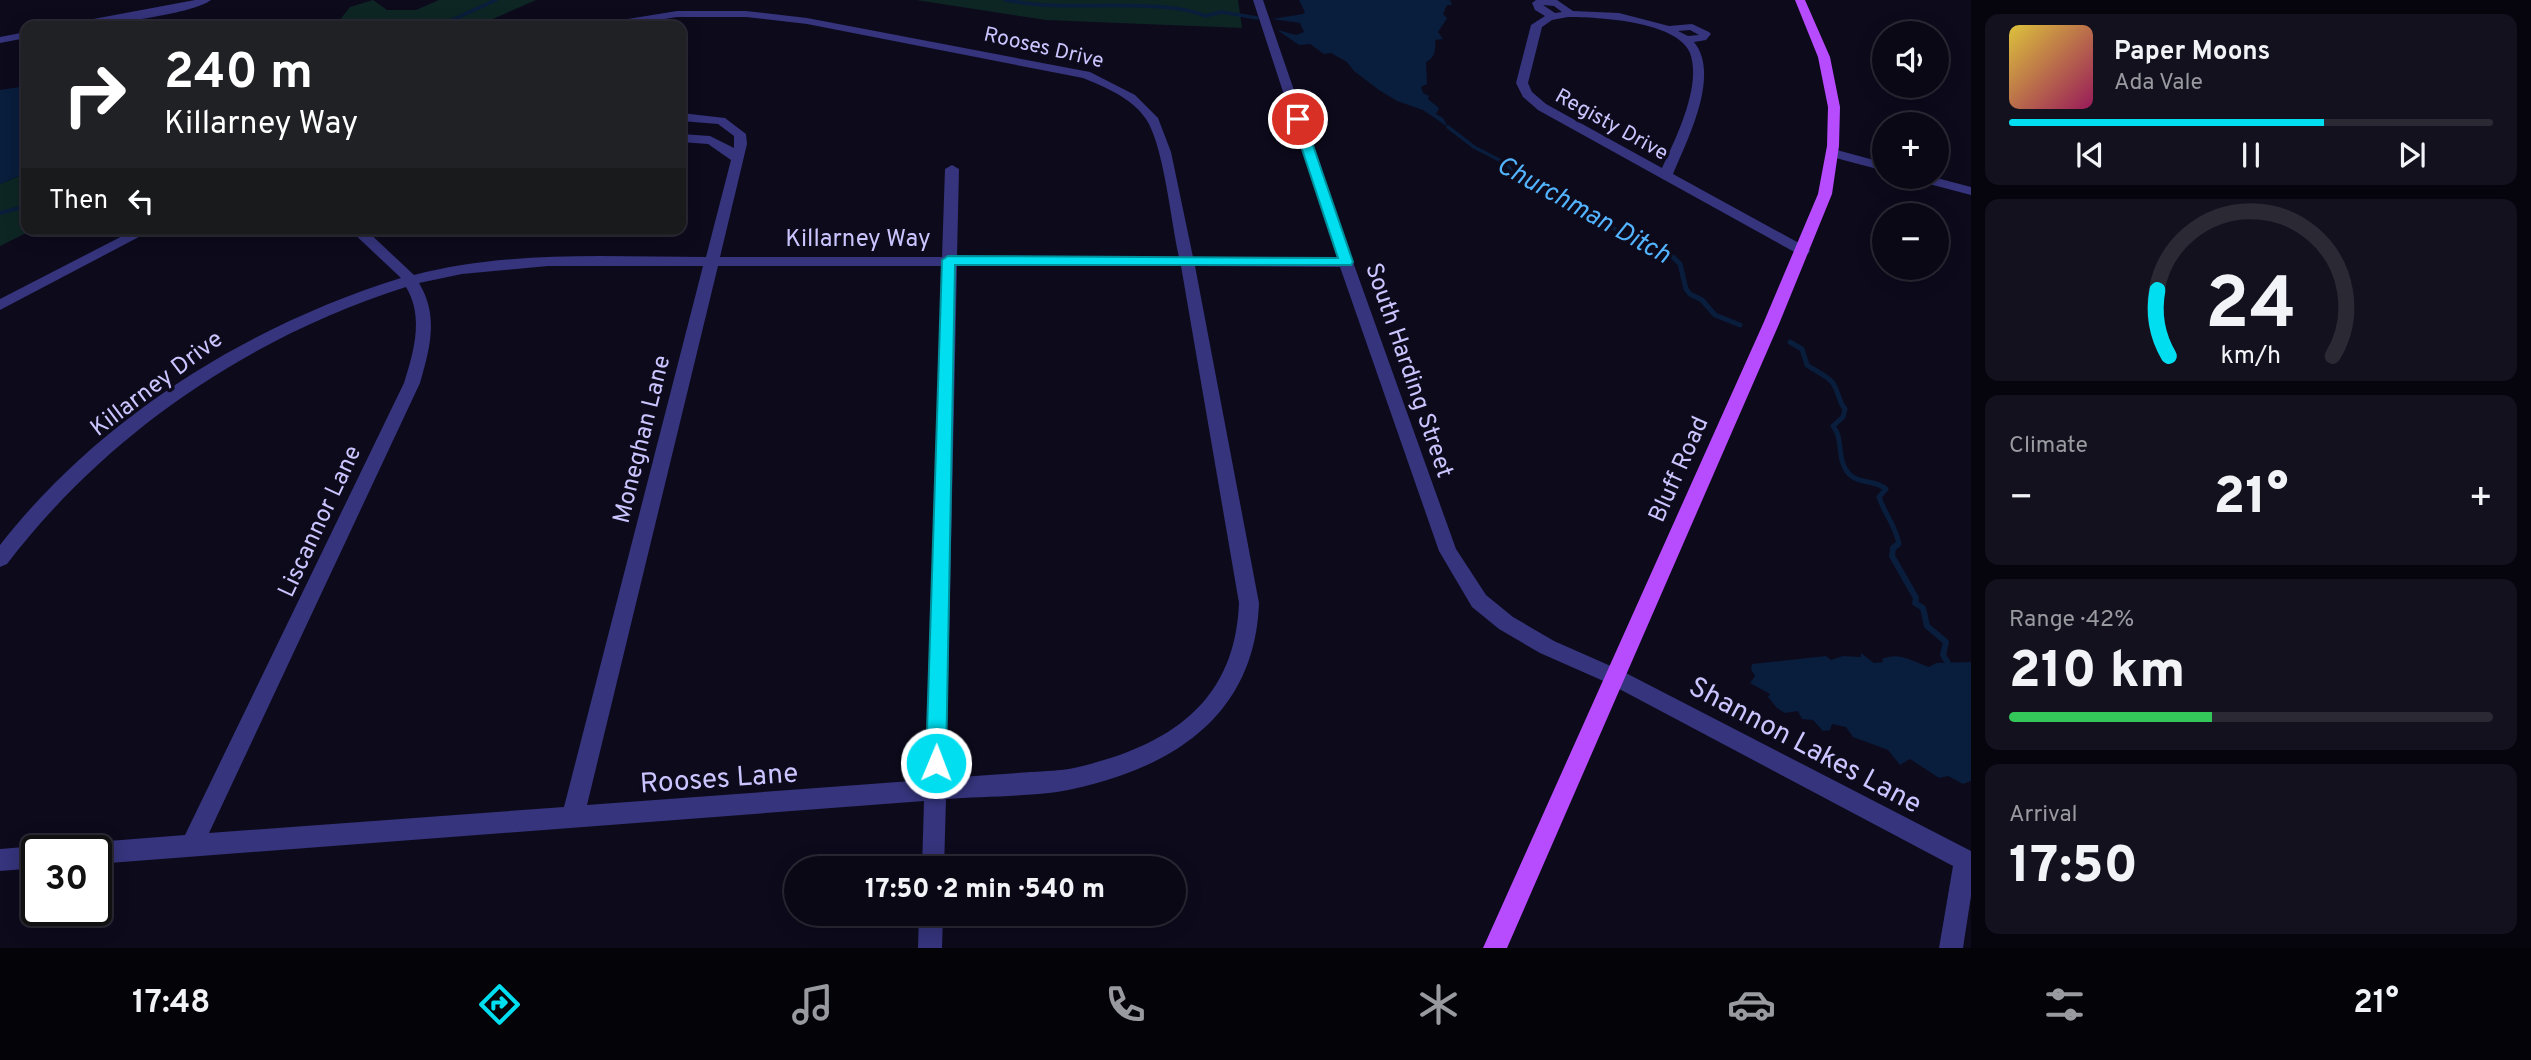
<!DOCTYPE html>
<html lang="en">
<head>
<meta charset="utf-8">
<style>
	body { margin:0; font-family:Overpass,sans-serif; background:#13111e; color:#f1f3f6; height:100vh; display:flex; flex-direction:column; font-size:26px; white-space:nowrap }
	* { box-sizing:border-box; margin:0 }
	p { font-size:23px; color:#999aa0 }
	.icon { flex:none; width:38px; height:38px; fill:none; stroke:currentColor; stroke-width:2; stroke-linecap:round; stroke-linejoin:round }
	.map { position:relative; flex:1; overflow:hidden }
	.details { display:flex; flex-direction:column; gap:14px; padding:14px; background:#06040c; width:560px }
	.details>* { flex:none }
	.banner { position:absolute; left:21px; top:21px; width:665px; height:214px; border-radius:14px; box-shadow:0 4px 18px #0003,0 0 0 2px #2a2934; background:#202124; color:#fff; overflow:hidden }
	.buttons { position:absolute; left:1872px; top:21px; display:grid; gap:14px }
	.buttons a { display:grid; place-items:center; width:77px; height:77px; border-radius:50%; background:#0a0815; box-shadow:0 4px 18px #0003,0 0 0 2px #2a2934; font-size:35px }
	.speed { position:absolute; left:21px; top:835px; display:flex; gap:14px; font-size:35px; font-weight:700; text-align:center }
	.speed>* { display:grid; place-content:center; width:91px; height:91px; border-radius:50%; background:#0a0815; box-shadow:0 4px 18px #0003,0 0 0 2px #2a2934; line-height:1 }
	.speed .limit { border:4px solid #111; border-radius:10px; background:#fff; color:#111 }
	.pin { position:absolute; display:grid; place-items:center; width:60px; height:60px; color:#fff; margin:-30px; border:4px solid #fff; border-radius:50%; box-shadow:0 2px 7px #0007 }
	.me { position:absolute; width:77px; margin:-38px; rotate:1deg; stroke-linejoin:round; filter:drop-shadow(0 0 5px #0008) }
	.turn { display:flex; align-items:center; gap:24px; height:147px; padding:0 28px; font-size:32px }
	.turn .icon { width:91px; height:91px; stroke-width:2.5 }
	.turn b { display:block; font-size:49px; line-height:60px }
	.then { display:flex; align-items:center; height:66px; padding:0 28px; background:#0003; gap:14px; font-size:26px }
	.big { font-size:52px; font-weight:800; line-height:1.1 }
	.details .tile { flex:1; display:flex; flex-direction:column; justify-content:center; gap:10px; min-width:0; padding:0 24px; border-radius:14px; background:#13111e }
	.details .dial { align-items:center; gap:0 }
	.dial svg { height:182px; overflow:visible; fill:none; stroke:#2a2934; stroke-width:7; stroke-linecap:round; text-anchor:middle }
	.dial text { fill:#f1f3f6; stroke:none }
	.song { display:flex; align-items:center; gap:21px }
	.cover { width:84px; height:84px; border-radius:10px; background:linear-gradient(135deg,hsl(50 70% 55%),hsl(330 70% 35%)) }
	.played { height:7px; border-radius:4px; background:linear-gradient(90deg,#00def0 65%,#2a2934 65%) }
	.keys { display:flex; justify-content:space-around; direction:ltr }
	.heat { display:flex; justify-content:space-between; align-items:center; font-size:38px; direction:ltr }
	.charge { height:10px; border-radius:5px; background:linear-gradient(90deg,#34c759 42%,#2a2934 0) }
	.trip { position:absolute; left:784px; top:856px; width:402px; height:70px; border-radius:35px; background:#0a0815; box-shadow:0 4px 18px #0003,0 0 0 2px #2a2934; font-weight:800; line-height:70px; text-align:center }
	.dock { display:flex; height:112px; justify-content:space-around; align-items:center; background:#040308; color:#999aa0 }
	.dock .icon { width:49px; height:49px }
	.dock .active { color:#00def0 }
	.dock b { font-size:32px; color:#f1f3f6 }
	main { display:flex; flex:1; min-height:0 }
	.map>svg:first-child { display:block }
	.green { fill:#0d2624 }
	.water { fill:#091d3c }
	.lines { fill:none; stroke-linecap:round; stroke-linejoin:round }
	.stream-far2 { stroke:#091d3c; stroke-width:3.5 }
	.stream-far1 { stroke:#091d3c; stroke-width:5 }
	.stream { stroke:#091d3c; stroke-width:6 }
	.minor { fill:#35347c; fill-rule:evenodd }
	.major { fill:#b74cff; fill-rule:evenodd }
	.route { fill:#00def0; stroke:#00909c; stroke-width:2 }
	.labels { text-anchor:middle; stroke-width:7; stroke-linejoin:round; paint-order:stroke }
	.far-street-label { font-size:21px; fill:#cac5ff; stroke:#0d0a1c }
	.street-label { font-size:24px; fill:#cac5ff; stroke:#0d0a1c }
	.water-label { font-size:26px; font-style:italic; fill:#53b4ff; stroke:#0d0a1c }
	.near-street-label { font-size:28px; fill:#cac5ff; stroke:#0d0a1c }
</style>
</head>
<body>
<main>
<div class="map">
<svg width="1971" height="948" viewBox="0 0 1971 948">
	<rect width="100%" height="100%" fill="#0d0a1c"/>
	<g class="green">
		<path d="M373,0L387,10H416L439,0H536L477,26H335L350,7Z"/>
		<path d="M916,0H1238L1242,28L1046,20Z"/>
		<path d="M26,173V229H34L0,246V184Z"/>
	</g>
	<g class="water">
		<path d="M1299,0H1450L1452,5H1447L1443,14L1447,18L1438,32L1443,39L1435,40C1436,50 1435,58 1426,62L1427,84L1421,87L1423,93L1429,96L1428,99L1439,108L1436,114L1443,118L1448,127L1423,110L1397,101L1379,90L1354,71L1347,62L1331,53L1324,54L1310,44L1299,45L1280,32L1278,30L1296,35L1304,32L1300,23L1272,19L1303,14L1305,12Z"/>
		<path d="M26,86V173L0,184V90Z"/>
		<path d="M1861,653L1874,663L1883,662L1882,659C1899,651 1914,662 1929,667L1936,663L1971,662V781L1963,784L1948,776L1939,778L1910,759L1900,765L1888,750L1853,737L1846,727L1832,724L1830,730L1823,731L1813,720L1802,719L1798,711L1785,713L1777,708L1768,697L1770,694L1750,683L1755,676L1751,669L1752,664L1826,656L1831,660L1843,656L1861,657Z"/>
	</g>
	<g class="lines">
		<g class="stream-far2">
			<path d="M1005,0C1018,2 1030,4 1043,5C1085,8 1170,0 1205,16L1222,12L1257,18"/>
			<path d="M439,26L496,0"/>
			<path d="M1448,127L1474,147L1507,164L1513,173L1584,206L1619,232L1633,238"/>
			<path d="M0,213L26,206"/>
		</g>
		<g class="stream-far1">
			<path d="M1629,237L1673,257L1680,264L1686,289L1690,294L1702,300L1715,315L1740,325"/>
			<path d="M1790,342L1802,349L1807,365C1815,371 1826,375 1832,382C1839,391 1838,401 1845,409L1843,417L1833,426C1844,439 1836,460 1849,474C1860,485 1875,479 1886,489L1879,497C1885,515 1895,524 1899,544L1894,547"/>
		</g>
		<path class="stream" d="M1897,545L1893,548L1892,556L1916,598L1915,603L1923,608L1927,626L1946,642L1943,655L1948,663"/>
		<g class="minor">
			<path d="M195,0H211C191,15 94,27 66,26L72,23Z"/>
			<path d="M1253,0H1263L1353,262L1456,549L1486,595L1513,617L1554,641L1622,671L1971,851V896L1963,948H1939L1953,866L1608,683L1540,653L1499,629L1472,607L1439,551L1340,267L1195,266L1259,603C1255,715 1174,767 1073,789C1037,797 984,796 946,799L944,868H922L924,801L96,864V850H86L88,845L96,842L185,835L404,383C414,351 424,317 406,287C249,337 107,433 7,564L0,567V545C100,417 247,326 401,278L349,229H365L414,275C509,250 608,257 706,257L731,160L708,144L681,142V134L710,136L734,148V136L718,124L681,121V113L725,118L746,134L747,144L720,257H942L945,169L952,165L959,169L957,257H1179C1171,223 1164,146 1146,119C1132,98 1105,87 1083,78L807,24L746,17H677L621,26H596L597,24L677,11H746L807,18L1090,72L1135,95L1158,118L1171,152L1193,257H1337ZM548,266H703L564,807L209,833L420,383C430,348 439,316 419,283L462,274ZM718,266H942L925,780L587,805ZM957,266H1181L1239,603C1235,705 1166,747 1074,768C1060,771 1045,771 1031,772C1003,774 975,776 946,778Z"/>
			<path d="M1557,0L1573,11L1619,13L1669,26L1692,24L1709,32L1711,34L1706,40L1694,42C1721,75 1687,140 1673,174L1808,248L1810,251L1808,254H1798L1538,110L1523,97L1516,83L1531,25L1545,16L1535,10L1532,3L1536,0ZM1543,5L1554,6L1562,12L1555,13ZM1568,17C1597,17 1677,21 1690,53C1702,86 1676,138 1662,168L1546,104L1532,92L1528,83L1542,27L1552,20ZM1690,30L1699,35L1688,36L1678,31Z"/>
			<path d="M26,32V38L0,43V37Z"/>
			<path d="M1833,149L1885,163V171L1828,156V150Z"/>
			<path d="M1912,177H1933L1971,187V195L1914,180Z"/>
			<path d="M136,229H154L0,310V299Z"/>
			<path d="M37,846L46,850H37V868L0,871V849Z"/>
			<path d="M919,914H943L942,948H918Z"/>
		</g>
		<path class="major" d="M1795,0H1805L1830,57L1840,107L1839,146L1832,194L1779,324L1507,948H1483L1763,324L1818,194L1827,146L1828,107L1818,57Z"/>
	</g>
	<path class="route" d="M1294,116L1304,119L1353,262L1351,265H955L946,763L943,769L936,772L929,769L926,763L942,260L948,256L1338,258L1292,119Z"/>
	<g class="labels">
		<g class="far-street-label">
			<text transform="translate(1044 47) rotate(13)" y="7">Rooses Drive</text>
			<text transform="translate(1612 124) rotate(29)" y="7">Registy Drive</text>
		</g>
		<g class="street-label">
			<text x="858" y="246">Killarney Way</text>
			<text transform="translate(1410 370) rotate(71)" y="8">South Harding Street</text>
			<text transform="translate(156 383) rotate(-37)" y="8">Killarney Drive</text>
			<text transform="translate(641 439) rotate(-76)" y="8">Moneghan Lane</text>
			<text transform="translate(1678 469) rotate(-66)" y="8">Bluff Road</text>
			<text transform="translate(319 521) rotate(-65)" y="8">Liscannor Lane</text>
		</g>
		<g class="water-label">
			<text transform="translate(1584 209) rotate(29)" y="9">Churchman Ditch</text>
		</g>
		<g class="near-street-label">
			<text transform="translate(1806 744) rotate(28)" y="10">Shannon Lakes Lane</text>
			<text transform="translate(719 777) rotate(-4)" y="10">Rooses Lane</text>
		</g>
	</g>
</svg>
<div class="buttons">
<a><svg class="icon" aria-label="sound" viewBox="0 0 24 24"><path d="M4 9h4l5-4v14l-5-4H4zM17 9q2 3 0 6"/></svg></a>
<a>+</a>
<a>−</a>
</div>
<div class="speed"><div class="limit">30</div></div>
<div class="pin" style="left:1298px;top:119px;background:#d93025"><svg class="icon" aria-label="arrive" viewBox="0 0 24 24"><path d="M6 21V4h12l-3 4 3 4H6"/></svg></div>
<svg class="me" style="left:936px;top:763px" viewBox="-20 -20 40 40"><circle r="17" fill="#00def0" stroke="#fff" stroke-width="3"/><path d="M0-11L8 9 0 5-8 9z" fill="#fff"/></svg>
<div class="trip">17:50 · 2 min · 540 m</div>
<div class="banner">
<div class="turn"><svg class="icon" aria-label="right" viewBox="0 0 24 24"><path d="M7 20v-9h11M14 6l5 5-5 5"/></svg><div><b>240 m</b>Killarney Way</div></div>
<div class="then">Then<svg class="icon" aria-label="left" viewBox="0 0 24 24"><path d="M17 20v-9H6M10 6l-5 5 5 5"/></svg></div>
</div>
</div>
<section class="details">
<div class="tile">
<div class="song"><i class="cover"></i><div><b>Paper Moons</b><p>Ada Vale</p></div></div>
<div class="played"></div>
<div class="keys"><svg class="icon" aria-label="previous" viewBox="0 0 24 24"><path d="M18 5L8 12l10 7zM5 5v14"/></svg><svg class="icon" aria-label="pause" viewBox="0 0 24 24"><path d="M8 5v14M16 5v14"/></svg><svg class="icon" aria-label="next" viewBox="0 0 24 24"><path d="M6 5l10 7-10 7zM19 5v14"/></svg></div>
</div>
<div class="tile dial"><svg viewBox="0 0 100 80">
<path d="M14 69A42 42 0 1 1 86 69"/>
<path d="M14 69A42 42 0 0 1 9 40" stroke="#00def0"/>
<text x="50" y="56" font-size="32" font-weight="700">24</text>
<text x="50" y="72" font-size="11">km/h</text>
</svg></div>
<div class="tile"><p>Climate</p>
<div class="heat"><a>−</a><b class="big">21°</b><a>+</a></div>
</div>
<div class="tile"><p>Range · 42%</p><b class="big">210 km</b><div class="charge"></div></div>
<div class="tile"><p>Arrival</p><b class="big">17:50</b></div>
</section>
</main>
<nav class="dock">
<b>17:48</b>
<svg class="icon active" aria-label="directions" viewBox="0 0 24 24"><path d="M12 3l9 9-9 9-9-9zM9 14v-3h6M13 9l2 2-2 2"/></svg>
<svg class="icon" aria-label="music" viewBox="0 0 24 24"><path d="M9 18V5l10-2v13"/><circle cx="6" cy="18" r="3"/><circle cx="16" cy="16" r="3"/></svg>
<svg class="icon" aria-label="phone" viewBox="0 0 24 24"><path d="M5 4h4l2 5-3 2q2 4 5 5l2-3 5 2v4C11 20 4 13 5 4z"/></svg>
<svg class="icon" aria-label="climate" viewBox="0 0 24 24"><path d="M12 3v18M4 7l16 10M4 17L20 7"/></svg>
<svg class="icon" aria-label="car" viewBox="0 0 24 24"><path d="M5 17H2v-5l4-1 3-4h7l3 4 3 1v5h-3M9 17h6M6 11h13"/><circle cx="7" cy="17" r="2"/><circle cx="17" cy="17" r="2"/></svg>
<svg class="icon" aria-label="filters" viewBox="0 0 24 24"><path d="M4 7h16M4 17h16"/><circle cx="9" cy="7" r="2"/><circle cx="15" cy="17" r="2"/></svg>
<b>21°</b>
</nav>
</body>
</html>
